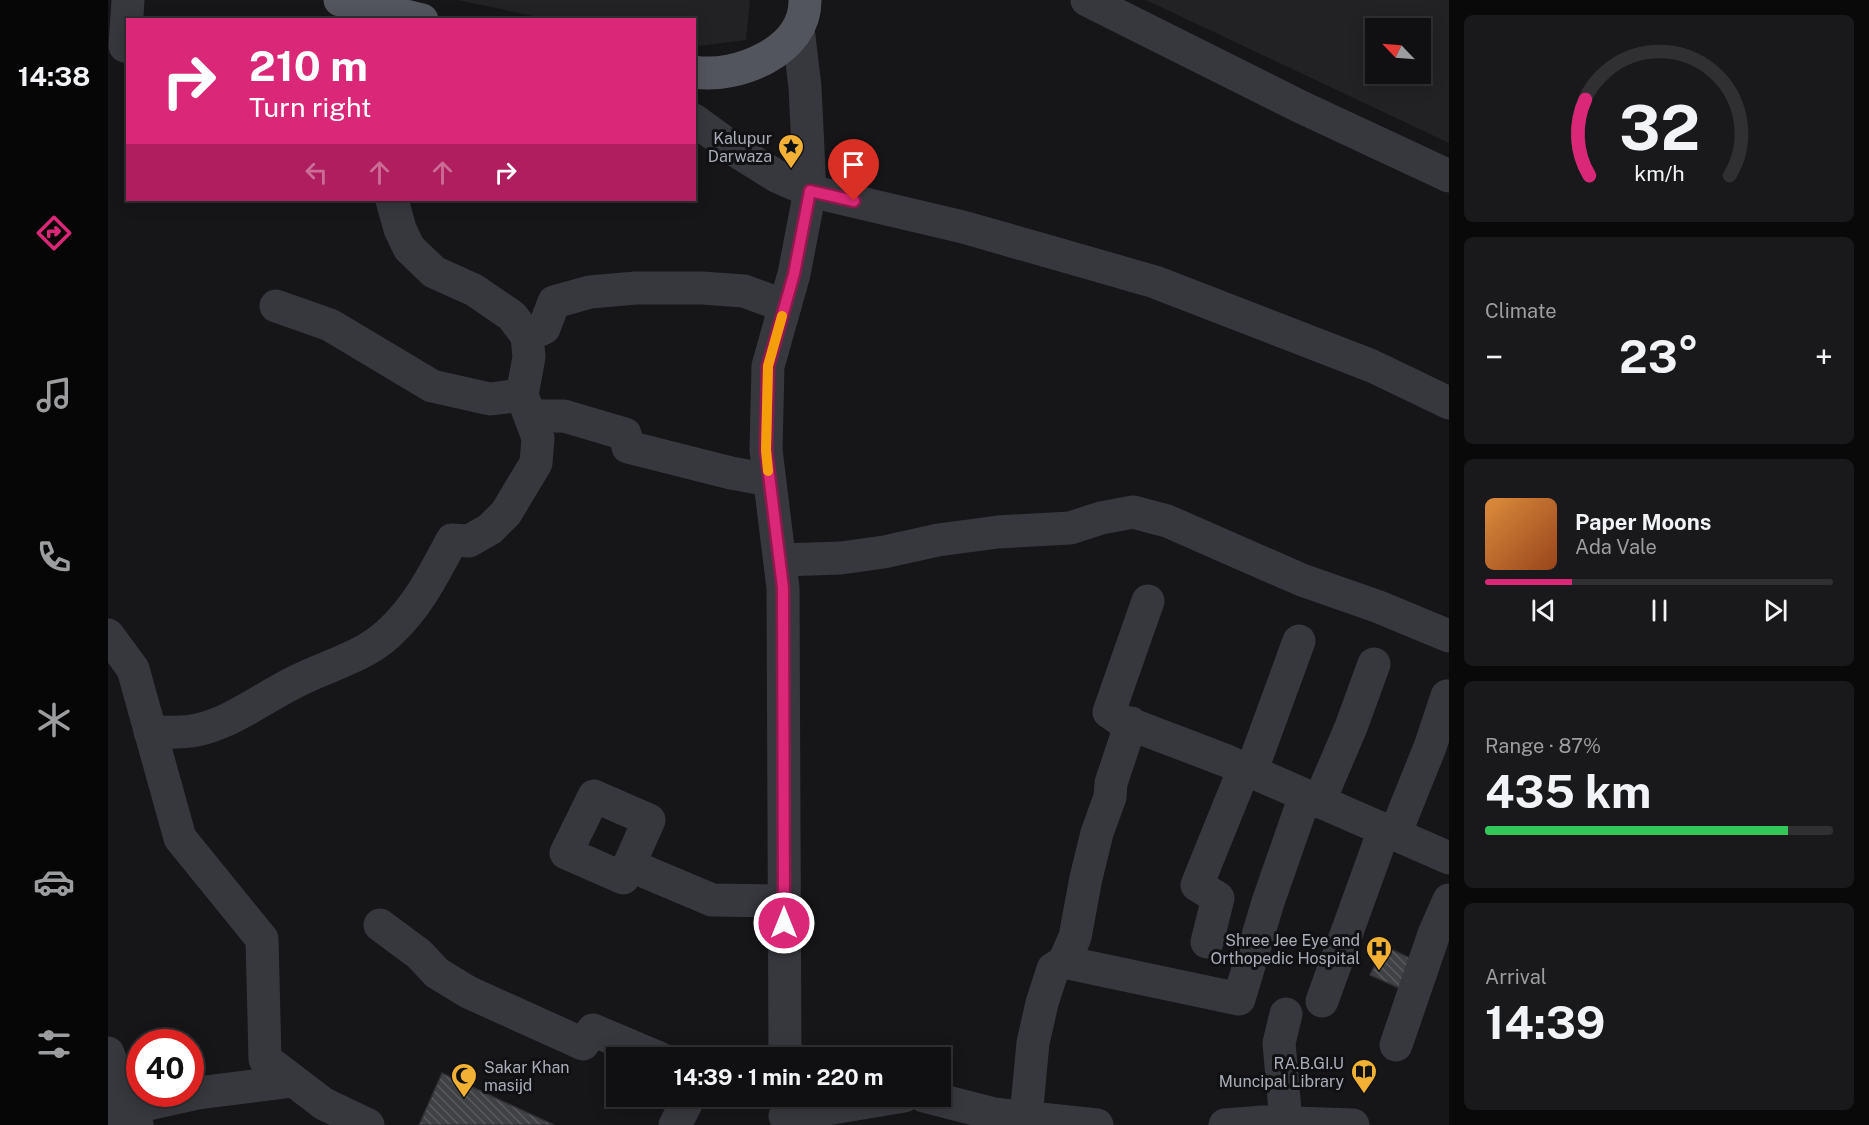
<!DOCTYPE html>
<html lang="en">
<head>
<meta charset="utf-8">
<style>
	body { margin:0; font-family:"Public Sans",sans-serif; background:#19191b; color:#f1f3f6; height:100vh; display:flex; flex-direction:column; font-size:22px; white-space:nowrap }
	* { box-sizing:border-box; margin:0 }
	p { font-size:20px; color:#9c9d9f }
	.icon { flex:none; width:33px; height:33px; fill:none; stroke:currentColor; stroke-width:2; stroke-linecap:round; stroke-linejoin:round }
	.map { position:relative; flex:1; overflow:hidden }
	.panel { display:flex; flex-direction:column; gap:15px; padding:15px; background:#09090a; width:420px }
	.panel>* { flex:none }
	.top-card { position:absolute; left:18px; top:18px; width:570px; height:183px; border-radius:0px; box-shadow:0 3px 15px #0003,0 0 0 2px #303032; background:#db2777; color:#fff; overflow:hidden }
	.needle { width:39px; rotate:295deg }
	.tools { position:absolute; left:1257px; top:18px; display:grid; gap:12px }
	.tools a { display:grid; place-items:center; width:66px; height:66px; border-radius:0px; background:#101012; box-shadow:0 3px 15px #0003,0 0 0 2px #303032; font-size:30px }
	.speed { position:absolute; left:18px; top:1029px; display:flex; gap:12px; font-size:30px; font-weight:700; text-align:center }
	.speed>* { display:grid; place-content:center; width:78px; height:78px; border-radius:50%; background:#101012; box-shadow:0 3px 15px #0003,0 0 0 2px #303032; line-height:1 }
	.speed .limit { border:9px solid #d22; background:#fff; color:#111 }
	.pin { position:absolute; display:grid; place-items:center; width:51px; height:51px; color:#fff; margin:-62px -26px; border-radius:50% 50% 50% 0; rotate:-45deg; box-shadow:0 0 6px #0007 }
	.pin .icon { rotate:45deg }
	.me { position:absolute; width:66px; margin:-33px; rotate:0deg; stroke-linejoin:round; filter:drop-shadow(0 0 4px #0008) }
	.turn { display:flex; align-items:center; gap:21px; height:126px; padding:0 24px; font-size:27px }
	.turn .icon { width:78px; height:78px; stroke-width:2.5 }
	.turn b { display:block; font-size:42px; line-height:51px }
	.lanes { display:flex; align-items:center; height:57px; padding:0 24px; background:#0003; justify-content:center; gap:30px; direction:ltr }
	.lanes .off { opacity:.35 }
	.big { font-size:45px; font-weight:700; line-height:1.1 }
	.panel .card { flex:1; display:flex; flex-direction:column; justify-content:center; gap:9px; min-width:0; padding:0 21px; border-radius:9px; background:#19191b }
	.panel .dial { align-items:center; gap:0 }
	.dial svg { height:156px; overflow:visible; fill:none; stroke:#303032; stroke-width:7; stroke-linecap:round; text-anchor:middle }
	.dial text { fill:#f1f3f6; stroke:none }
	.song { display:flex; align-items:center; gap:18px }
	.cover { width:72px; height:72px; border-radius:9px; background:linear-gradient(135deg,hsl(30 70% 55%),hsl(20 70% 35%)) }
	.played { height:6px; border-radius:3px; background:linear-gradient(90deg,#db2777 25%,#303032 25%) }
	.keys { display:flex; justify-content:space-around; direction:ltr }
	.heat { display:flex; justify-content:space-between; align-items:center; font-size:33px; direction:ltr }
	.charge { height:9px; border-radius:4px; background:linear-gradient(90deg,#34c759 87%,#303032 0) }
	.trip { position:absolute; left:498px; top:1047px; width:345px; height:60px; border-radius:0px; background:#101012; box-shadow:0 3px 15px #0003,0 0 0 2px #303032; font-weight:700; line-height:60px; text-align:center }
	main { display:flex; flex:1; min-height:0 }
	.tabs { display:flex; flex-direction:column; width:108px; justify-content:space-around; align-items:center; background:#060607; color:#9c9d9f }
	.tabs .icon { width:42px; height:42px }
	.tabs .selected { color:#db2777 }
	.tabs b { font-size:27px; color:#f1f3f6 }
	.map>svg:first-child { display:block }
	.built { fill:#222225; fill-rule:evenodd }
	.building { fill:url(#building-back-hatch); stroke:#303034; stroke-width:1.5 }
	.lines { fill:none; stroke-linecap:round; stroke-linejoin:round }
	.minor { stroke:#37383d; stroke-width:33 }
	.major { stroke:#53555c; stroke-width:33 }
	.route-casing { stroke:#8e194d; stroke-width:15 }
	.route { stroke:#db2777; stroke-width:10 }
	.slow { stroke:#f59e0b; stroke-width:10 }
	.labels { text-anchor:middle; stroke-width:6; stroke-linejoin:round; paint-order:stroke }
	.poi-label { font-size:16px; fill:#a8adb8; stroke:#111113; text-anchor:end }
</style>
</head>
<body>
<main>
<nav class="tabs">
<b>14:38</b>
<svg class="icon selected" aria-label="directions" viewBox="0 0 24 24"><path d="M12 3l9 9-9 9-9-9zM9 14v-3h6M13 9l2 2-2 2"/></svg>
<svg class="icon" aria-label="music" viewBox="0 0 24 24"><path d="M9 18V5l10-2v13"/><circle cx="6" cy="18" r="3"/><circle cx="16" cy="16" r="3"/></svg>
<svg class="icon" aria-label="phone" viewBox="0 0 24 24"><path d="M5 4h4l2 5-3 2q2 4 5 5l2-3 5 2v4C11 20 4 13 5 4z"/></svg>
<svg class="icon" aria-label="climate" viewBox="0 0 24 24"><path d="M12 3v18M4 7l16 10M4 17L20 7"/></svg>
<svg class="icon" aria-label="car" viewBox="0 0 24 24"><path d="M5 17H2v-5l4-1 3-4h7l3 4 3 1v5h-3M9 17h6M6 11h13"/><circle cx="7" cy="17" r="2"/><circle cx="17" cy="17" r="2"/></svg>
<svg class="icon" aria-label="filters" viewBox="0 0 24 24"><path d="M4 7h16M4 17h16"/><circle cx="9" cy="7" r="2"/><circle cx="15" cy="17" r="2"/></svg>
</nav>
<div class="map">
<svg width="1341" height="1125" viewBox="0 0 1341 1125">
	<defs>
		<pattern id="building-back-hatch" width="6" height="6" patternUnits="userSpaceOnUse" patternTransform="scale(1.5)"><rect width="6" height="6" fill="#404145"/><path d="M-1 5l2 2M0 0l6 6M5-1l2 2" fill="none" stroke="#595a5e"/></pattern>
	</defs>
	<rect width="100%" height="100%" fill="#161618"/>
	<g class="built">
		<path d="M350,0H642L638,40L590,46H587L586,20L439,19Z"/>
		<path d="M1038,0H1341V143ZM1268,28H1312V74H1268Z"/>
	</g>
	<g class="building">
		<path d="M1276,946L1309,961L1295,990L1262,975Z"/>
		<path d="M334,1073L446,1125H311Z"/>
	</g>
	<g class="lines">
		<g class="minor">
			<path d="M979,0L1193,107L1341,176"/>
			<path d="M20,46H17L20,0"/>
			<path d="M586,120L630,152L670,177L702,191L855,227L1047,282L1264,366L1341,403"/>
			<path d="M168,306L222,325L324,386L382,399L414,395"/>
			<path d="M419,336L436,328L446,302L482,292L528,288H594L636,291L677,306"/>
			<path d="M423,416H456L517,434L520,447L623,473L661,480"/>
			<path d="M672,560L733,558L776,552L830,540L890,532L962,528L993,518L1025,512L1059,521L1194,580L1271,607L1341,636"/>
			<path d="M1040,601L1001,712L1014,721L1119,761L1341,858"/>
			<path d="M0,635L25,669L72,838L154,939L157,1059L216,1104L260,1125"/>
			<path d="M42,732C56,732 70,733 84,731C124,724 155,697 191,680C221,665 255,657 280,634C309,608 326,574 344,540L361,541L382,529L398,513L428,463L430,438L414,395L421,357L419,336L404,316L366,290L326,272L301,248L292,229L284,200"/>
			<path d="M1143,772L1191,641"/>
			<path d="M1211,802L1243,727L1266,664"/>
			<path d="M1287,834L1322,747L1339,696"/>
			<path d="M521,865L541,820L486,796L458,853L515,878L521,865L604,900L676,901"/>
			<path d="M272,925L311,954L329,973L360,992L475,1044L485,1030L551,1058"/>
			<path d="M1099,942L1110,898L1089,885L1136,769"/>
			<path d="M956,962L1131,999L1160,902L1197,796"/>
			<path d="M1214,1001L1276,830"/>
			<path d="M1288,1045L1326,934L1341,900"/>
			<path d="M0,1053L24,1123L29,1124"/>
			<path d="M677,1058L675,588L658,450L660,366L686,274L702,191L697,87L690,28"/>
			<path d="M816,1096L886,1114L989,1125"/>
			<path d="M0,1113L90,1093L185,1081"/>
			<path d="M677,1116L796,1096"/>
			<path d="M918,1117L925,1043L934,1003L945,969L956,962L967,937L978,878L989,833L1002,797L1003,783L1023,723"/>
			<path d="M1178,1122L1171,1043L1178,1014"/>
			<path d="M567,1125L582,1096"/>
			<path d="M1117,1125L1155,1122L1245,1125"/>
		</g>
		<g class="major">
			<path d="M232,0L314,20"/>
			<path d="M586,72C629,79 698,51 697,0"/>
		</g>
	</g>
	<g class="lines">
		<defs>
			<path id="route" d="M676,923L675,588L658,450L660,366L686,274L702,191L746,201"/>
		</defs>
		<use href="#route" class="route-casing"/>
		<use href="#route" class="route"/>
		<path class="slow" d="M660,471L658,450L660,366L674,316"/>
	</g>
	<defs>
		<symbol id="sight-pin" viewBox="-11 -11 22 30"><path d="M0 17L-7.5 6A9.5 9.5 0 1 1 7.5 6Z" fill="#f2b134" stroke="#111113"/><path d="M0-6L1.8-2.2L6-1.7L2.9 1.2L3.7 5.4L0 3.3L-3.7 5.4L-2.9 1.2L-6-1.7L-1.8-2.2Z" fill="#111"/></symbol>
		<symbol id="hospital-pin" viewBox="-11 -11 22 30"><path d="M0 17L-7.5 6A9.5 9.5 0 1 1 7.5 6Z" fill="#f2b134" stroke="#111113"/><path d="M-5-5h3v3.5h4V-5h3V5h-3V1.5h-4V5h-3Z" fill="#111"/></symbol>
		<symbol id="library-pin" viewBox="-11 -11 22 30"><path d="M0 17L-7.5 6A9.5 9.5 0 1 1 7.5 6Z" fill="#f2b134" stroke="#111113"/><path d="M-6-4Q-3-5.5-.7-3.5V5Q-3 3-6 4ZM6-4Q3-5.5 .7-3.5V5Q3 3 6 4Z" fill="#111"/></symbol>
		<symbol id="mosque-pin" viewBox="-11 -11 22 30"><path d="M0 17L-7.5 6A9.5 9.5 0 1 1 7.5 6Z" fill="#f2b134" stroke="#111113"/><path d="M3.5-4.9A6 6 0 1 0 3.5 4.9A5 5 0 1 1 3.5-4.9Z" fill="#111"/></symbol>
	</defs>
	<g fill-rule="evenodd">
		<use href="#sight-pin" x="668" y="132" width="30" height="40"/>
		<use href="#hospital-pin" x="1256" y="934" width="30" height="40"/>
		<use href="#library-pin" x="1241" y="1057" width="30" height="40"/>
		<use href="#mosque-pin" x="341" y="1061" width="30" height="40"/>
	</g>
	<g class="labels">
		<g class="poi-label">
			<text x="664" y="144">Kalupur<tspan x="664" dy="18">Darwaza</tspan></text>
			<text x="1252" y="946">Shree Jee Eye and<tspan x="1252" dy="18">Orthopedic Hospital</tspan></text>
			<text x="1236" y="1069">RA.B.GI.U<tspan x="1236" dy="18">Muncipal Library</tspan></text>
			<text x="376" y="1073" text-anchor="start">Sakar Khan<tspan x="376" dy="18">masijd</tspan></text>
		</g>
	</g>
</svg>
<div class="tools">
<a><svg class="needle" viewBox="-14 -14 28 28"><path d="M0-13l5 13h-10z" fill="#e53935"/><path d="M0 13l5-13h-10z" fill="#9c9d9f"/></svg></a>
</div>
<div class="speed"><div class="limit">40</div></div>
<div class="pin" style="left:746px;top:201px;background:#d93025"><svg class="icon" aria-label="arrive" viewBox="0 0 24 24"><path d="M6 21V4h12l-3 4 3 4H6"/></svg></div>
<svg class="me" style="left:676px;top:923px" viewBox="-20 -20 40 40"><circle r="17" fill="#db2777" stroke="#fff" stroke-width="3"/><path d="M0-11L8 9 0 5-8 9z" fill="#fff"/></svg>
<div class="trip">14:39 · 1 min · 220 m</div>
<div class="top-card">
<div class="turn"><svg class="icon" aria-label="right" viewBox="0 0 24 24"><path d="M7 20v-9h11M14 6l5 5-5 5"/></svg><div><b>210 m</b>Turn right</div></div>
<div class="lanes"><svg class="icon off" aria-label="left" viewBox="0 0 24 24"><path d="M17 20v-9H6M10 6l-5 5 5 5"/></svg><svg class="icon off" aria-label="ahead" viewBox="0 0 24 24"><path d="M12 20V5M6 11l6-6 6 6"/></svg><svg class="icon off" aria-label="ahead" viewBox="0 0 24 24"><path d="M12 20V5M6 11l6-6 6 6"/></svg><svg class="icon" aria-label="right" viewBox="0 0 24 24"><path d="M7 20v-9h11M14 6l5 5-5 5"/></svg></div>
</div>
</div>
<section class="panel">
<div class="card dial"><svg viewBox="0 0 100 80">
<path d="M14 69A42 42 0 1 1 86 69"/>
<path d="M14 69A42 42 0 0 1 12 30" stroke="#db2777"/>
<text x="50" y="56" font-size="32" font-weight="700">32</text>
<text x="50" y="72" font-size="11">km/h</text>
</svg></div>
<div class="card"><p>Climate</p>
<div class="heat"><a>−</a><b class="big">23°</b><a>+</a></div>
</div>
<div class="card">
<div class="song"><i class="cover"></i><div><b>Paper Moons</b><p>Ada Vale</p></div></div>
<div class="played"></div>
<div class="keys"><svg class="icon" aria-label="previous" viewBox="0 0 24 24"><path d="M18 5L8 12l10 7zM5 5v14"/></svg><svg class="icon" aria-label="pause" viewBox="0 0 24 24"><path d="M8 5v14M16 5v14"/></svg><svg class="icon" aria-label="next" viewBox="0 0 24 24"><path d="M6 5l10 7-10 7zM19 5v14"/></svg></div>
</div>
<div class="card"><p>Range · 87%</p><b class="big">435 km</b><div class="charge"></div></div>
<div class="card"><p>Arrival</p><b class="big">14:39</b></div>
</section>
</main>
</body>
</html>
